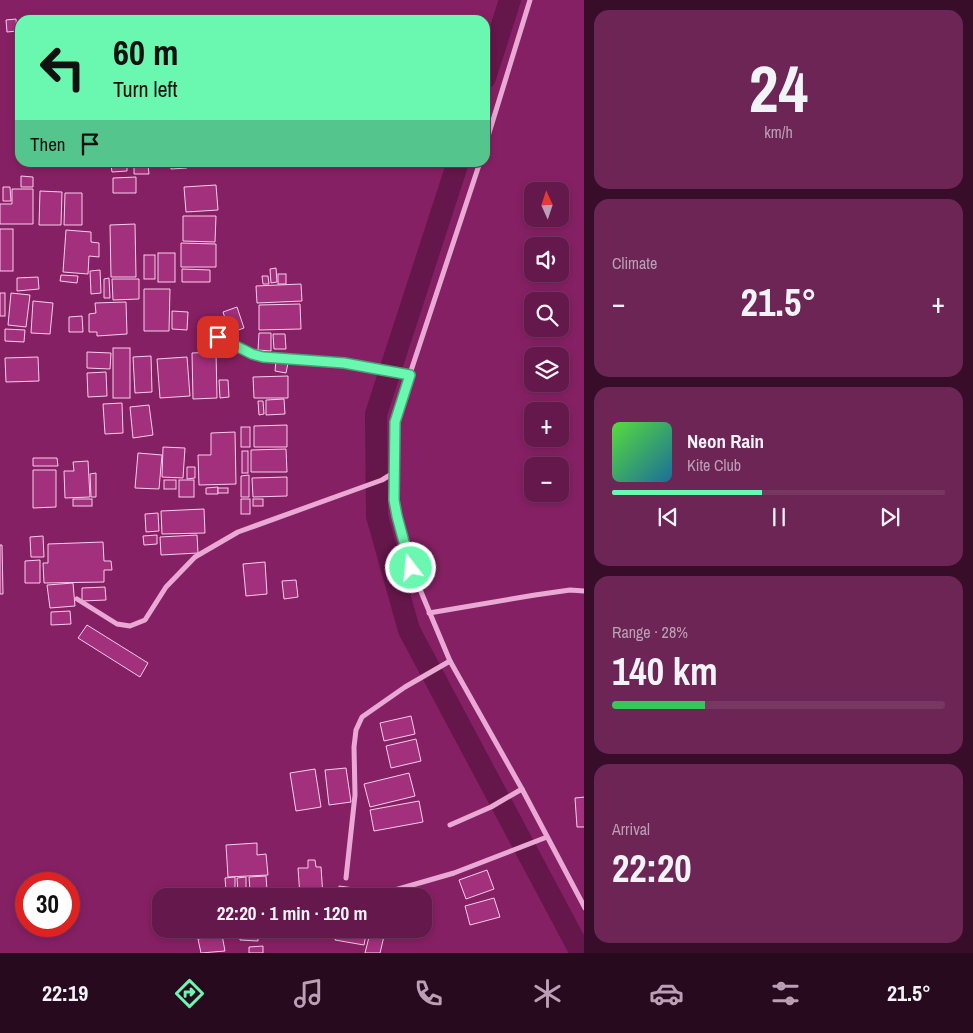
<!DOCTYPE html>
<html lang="en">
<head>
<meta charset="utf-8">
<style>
	body { margin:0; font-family:"Archivo Narrow",sans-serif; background:#6c2555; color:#f1f3f6; height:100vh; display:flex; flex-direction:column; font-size:19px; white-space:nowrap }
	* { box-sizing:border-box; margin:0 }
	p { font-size:16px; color:#bba0b5 }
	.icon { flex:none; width:28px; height:28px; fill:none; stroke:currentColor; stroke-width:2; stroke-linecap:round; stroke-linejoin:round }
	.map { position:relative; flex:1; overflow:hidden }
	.drawer { display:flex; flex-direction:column; gap:10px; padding:10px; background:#370d29; width:389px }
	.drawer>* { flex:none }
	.banner { position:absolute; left:15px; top:15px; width:475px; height:152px; border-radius:15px; box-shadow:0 2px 8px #0003,0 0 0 1px #783763; background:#6af7af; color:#111; overflow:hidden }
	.needle { width:32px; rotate:357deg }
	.controls { position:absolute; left:524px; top:182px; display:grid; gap:10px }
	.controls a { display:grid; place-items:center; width:45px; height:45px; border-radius:10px; background:#64184b; box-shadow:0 2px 8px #0003,0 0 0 1px #783763; font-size:25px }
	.speed { position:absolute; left:15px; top:872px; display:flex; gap:10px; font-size:25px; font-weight:700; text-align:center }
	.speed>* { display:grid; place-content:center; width:65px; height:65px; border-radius:50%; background:#64184b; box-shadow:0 2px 8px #0003,0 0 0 1px #783763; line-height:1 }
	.speed .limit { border:8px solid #d22; background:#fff; color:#111 }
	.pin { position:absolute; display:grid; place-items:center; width:42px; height:42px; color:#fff; margin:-21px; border-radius:10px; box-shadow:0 2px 8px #0006 }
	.me { position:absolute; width:55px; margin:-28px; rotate:344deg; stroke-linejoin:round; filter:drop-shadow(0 0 4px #0008) }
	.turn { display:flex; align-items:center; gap:18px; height:105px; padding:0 15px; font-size:22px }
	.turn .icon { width:65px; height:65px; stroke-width:2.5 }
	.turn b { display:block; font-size:35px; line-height:42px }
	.then { display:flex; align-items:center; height:48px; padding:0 15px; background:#0003; gap:10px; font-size:19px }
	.big { font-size:38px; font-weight:700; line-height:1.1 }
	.drawer .card { flex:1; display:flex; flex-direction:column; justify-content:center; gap:8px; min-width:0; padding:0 18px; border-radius:15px; background:#6c2555 }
	.drawer .dial { align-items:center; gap:0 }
	.dial b { font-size:65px; line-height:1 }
	.song { display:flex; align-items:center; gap:15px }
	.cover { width:60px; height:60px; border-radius:8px; background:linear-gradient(135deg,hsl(110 70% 55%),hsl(200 70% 35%)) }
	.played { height:5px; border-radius:2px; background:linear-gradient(90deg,#6af7af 45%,#783763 45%) }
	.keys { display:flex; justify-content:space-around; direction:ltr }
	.heat { display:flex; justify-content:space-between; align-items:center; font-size:28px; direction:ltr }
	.charge { height:8px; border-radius:4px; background:linear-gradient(90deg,#34c759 28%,#783763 0) }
	.trip { position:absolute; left:152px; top:888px; width:280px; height:50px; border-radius:15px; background:#64184b; box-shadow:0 2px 8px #0003,0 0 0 1px #783763; font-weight:700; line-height:50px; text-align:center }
	.tab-bar { display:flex; height:80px; justify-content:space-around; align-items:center; background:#280a1e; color:#bba0b5 }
	.tab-bar .icon { width:35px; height:35px }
	.tab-bar .current { color:#6af7af }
	.tab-bar b { font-size:22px; color:#f1f3f6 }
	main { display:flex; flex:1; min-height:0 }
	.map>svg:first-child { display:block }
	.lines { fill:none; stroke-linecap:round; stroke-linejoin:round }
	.canal { stroke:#65164a; stroke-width:22 }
	.building { fill:#a3307d; stroke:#f7ceea }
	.street { stroke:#eaa9d5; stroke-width:5 }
	.route-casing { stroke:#45a172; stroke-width:12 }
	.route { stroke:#6af7af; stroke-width:9 }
</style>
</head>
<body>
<main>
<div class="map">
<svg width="585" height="953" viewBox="0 0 585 953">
	<rect width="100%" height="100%" fill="#862064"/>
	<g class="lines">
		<g class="canal">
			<path d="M485,78L510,0"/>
			<path d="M458,162L376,414L377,516L409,630L581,953"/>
		</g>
	</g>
	<g class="building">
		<path d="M16,19L17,31L7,32L6,20Z"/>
		<path d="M170,162H187V168L171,169Z"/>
		<path d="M127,164V171L112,172L111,165Z"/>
		<path d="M134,165H148L149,174H134Z"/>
		<path d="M21,176L33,177V187H21Z"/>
		<path d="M136,177V193H113V178Z"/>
		<path d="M216,185L218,210L186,212L184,187Z"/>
		<path d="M3,187H10L11,201H3Z"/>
		<path d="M12,189H33V224H0V204H12Z"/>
		<path d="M40,191L62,192L61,225H39Z"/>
		<path d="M65,193H82V225H64Z"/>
		<path d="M183,216H216L215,242L183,241Z"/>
		<path d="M135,224L136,277H111L110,225Z"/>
		<rect x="0" y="229" width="13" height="42"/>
		<path d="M66,230L91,232V242L99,243V257L89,256L88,274L63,272Z"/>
		<path d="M181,243L216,244V267H181Z"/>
		<rect x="158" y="253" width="17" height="29"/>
		<rect x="144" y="255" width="11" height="24"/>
		<path d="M276,268L277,282L271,283L270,269Z"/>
		<path d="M182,269L210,270V282H182Z"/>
		<path d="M100,270L101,293L91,294L90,271Z"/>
		<rect x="278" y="274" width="8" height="10"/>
		<path d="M61,275L78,276L77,283L60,281Z"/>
		<path d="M262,276H268L269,284H263Z"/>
		<path d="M38,277L39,289L17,291V278Z"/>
		<path d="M109,278L110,298H104V279Z"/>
		<path d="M112,279H139V299L113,300Z"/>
		<path d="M301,284L302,301L257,303L256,286Z"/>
		<path d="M144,289H170L169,331H144Z"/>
		<rect x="0" y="293" width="5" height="23"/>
		<path d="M11,293L30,295L26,327L8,325Z"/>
		<path d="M33,301L53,303L50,334L31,333Z"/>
		<path d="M126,302L127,334L97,336V332H89V314L96,313L95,303Z"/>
		<path d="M300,304L301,329L259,330V305Z"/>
		<path d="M237,307L244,328L230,333L223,312Z"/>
		<path d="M172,311L188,312L187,330L172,329Z"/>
		<path d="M82,316L83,332H69V317Z"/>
		<path d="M223,320V333L206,334L205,321Z"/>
		<path d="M5,329L25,330L24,342L5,341Z"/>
		<path d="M259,333H271V351L258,350Z"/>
		<path d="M273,334H285L286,349H274Z"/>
		<path d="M199,339H215L214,352L199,351Z"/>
		<rect x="113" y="348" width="17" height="50"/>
		<path d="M87,352L111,353L110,369L87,368Z"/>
		<path d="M216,352L217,398L193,399L192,353Z"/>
		<path d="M151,356L152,392L135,393L133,357Z"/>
		<path d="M38,357L39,381L6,382L5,358Z"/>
		<path d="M187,357L190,396L160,398L157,359Z"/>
		<path d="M276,361L288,363L286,373L275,371Z"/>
		<path d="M106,372L107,396L88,397L87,373Z"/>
		<path d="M288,376V398H254L253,377Z"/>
		<path d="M219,380H228L229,397L220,398Z"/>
		<path d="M284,399L285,414L266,415V400Z"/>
		<path d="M258,401H263L264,414L259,415Z"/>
		<path d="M122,403L123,433L105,434L103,404Z"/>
		<path d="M149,405L153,435L133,438L130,407Z"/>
		<path d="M287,425V447H254V426Z"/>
		<rect x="241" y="427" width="9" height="20"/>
		<path d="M235,432L236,484L199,485L198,455H211V433Z"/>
		<path d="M163,447L185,448L183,478L162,477Z"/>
		<path d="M286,449L287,472H251V450Z"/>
		<rect x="242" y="451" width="6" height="22"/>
		<path d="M138,453L162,455L159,489L135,488Z"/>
		<path d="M33,458H57L58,466H33Z"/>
		<path d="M88,461L90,497L65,498L64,471H74L73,462Z"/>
		<path d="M187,467H195V478L187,479Z"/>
		<path d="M33,470H56V507L33,508Z"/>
		<path d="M96,473V497H91L90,474Z"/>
		<path d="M249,475V497H241V476Z"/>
		<path d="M287,477V496L253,497L252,478Z"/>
		<rect x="164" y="480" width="12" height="9"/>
		<rect x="179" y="480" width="15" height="17"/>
		<path d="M218,487V494H206V488Z"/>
		<rect x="218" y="488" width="10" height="5"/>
		<rect x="73" y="499" width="19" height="7"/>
		<rect x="241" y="499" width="9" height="15"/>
		<rect x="253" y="499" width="10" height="7"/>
		<path d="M204,509L205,533L162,534L161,511Z"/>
		<path d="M158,513L159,531L146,532L145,514Z"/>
		<path d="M157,535V544L144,545L143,536Z"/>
		<path d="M197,535L198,553L161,555L160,537Z"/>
		<path d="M43,536L44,557H31L30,537Z"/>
		<path d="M103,542L104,561H111L112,570H104V582L44,583L43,563H48V544Z"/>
		<path d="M0,545H2L3,594H0Z"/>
		<path d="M40,560V583H25V561Z"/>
		<path d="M265,562L267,594L246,596L243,564Z"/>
		<path d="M296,580L298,597L284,599L282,581Z"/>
		<path d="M73,583L75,606L50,608L47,585Z"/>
		<path d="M105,587L106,600L82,601V588Z"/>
		<path d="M70,611L71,624L51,625V612Z"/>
		<path d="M87,625L148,663L140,677L78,638Z"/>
		<path d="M411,716L415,734L384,741L380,723Z"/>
		<path d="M416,739L421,761L391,768L386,746Z"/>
		<path d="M346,768L351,802L329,805L325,770Z"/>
		<path d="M315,769L321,807L296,811L290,773Z"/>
		<path d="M409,773L415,796L370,807L364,784Z"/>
		<path d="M585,797V827H577L575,798Z"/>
		<path d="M419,801L423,822L374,831L370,810Z"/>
		<path d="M257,843V855L266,854L268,875L228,877L226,845Z"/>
		<path d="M308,860H315L316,867H321L323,896H300L298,868H308Z"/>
		<path d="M487,870L494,889L466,899L459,880Z"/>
		<path d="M266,876L267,890L250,891L249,877Z"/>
		<path d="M235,877V891H226L225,878Z"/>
		<path d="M246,877V892L238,893L237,878Z"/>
		<path d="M339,886L354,888L353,896H338Z"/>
		<path d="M494,898L500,917L470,925L465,906Z"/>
		<path d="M201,929H220L221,931L202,935Z"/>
		<path d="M240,929H258V941L240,940Z"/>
		<path d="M337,929H367L364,945L335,940Z"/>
		<path d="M371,929L385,932L380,953H365Z"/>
		<path d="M222,935L225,951L201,953L198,939Z"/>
		<path d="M263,946V953H249V947Z"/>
	</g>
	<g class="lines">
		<g class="street">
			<path d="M485,146L530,0"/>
			<path d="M480,162L403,395L395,422V500L397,516L411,568L450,661L522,789L585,908"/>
			<path d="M218,337L252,354L263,357L344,363L410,375"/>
			<path d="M77,599L117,624L130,626L145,620L166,587L195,557L238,532L382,480L395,472"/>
			<path d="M429,613L535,595L570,590L585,591"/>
			<path d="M450,825L491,807L522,789"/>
			<path d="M346,878L355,795L354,747L356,730L362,717L405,687L450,661"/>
			<path d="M374,896L454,873L547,837"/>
		</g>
	</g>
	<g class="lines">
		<defs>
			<path id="route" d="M218,337L252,354L263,357L344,363L410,375L395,422L394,500L397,516L411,568"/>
		</defs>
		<use href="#route" class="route-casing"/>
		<use href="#route" class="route"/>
	</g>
</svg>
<div class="controls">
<a><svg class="needle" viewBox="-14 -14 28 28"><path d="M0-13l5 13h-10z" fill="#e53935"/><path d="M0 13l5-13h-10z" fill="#bba0b5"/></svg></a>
<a><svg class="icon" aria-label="sound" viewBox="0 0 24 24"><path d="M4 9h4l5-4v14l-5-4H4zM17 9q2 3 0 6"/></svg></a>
<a><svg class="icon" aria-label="search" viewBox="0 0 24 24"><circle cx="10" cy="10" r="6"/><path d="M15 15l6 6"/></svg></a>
<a><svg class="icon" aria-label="layers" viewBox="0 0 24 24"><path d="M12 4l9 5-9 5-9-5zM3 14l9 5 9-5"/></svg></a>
<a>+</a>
<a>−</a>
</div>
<div class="speed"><div class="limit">30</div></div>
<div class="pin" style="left:218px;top:337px;background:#d93025"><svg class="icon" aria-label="arrive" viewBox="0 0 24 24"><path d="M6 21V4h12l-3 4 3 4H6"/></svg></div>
<svg class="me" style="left:411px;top:568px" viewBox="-20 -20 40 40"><circle r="17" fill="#6af7af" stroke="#fff" stroke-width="3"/><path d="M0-11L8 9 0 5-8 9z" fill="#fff"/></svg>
<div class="trip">22:20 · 1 min · 120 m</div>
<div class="banner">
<div class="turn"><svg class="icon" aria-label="left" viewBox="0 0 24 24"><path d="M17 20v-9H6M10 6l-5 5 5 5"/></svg><div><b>60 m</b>Turn left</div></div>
<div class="then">Then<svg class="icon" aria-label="arrive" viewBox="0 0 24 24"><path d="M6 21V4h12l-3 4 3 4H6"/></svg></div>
</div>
</div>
<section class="drawer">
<div class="card dial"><b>24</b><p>km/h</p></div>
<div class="card"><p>Climate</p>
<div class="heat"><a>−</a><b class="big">21.5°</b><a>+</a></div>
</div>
<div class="card">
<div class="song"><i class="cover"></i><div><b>Neon Rain</b><p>Kite Club</p></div></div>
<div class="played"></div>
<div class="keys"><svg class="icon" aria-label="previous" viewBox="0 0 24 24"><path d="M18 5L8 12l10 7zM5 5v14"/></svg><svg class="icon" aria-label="pause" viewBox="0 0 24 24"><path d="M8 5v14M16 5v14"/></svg><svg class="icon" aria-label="next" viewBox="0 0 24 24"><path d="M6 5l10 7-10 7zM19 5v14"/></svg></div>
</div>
<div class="card"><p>Range · 28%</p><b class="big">140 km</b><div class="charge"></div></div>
<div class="card"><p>Arrival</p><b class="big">22:20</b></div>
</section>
</main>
<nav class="tab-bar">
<b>22:19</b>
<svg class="icon current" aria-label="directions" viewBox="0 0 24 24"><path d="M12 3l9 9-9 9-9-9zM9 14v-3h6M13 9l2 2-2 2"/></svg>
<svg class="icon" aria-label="music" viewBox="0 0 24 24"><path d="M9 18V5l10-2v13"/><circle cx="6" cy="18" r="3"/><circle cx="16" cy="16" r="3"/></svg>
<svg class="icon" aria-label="phone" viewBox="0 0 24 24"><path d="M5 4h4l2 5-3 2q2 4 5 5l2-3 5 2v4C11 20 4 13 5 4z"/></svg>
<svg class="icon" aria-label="climate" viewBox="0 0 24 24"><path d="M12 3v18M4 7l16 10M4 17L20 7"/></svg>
<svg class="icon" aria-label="car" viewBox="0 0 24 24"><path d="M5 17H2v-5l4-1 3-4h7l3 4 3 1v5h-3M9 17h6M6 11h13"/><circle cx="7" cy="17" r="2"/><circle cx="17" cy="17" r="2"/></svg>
<svg class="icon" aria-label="filters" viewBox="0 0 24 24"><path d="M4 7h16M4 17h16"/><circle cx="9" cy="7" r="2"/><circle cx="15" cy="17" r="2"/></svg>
<b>21.5°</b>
</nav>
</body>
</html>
